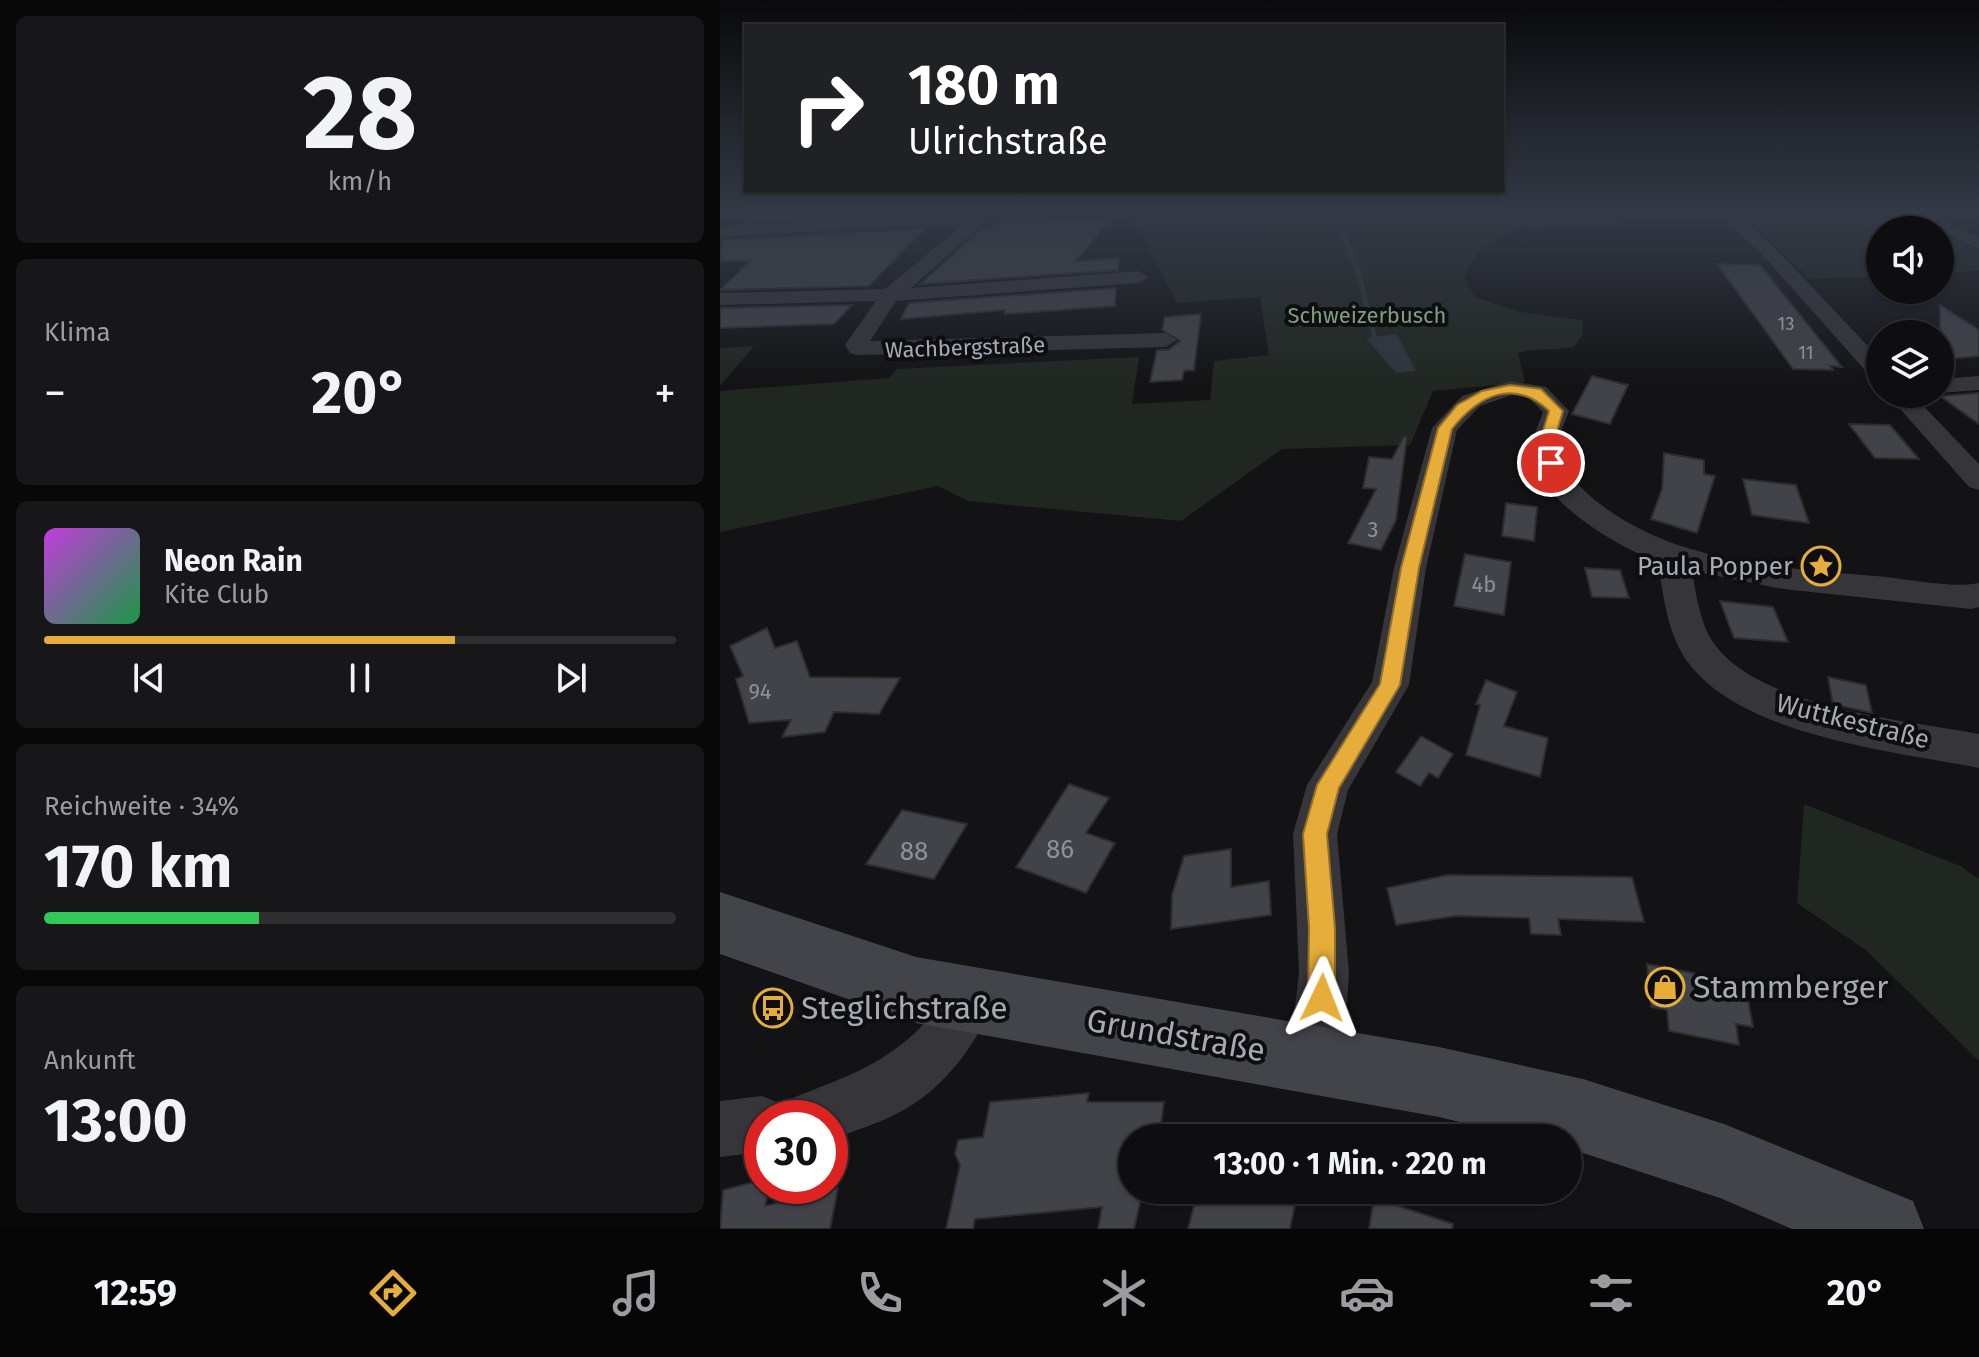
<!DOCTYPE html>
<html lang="de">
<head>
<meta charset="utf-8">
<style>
	body { margin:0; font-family:"Fira Sans",sans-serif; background:#171719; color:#f1f3f6; height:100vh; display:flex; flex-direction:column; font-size:30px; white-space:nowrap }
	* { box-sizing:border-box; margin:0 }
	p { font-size:26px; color:#9b9c9f }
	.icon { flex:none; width:44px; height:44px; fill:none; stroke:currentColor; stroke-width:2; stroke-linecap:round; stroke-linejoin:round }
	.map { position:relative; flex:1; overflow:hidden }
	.sheet { display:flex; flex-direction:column; gap:16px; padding:16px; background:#080809; width:720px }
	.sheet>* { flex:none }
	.top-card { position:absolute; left:24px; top:24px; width:760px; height:168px; border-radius:0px; box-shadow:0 2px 6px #0004,0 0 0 2px #2e2e30; background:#202124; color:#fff; overflow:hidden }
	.buttons { position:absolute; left:1146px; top:216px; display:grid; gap:16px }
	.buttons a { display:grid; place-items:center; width:88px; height:88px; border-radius:50%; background:#0e0e10; box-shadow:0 2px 6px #0004,0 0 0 2px #2e2e30; font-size:40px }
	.speed { position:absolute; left:24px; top:1100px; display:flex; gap:16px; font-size:40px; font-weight:700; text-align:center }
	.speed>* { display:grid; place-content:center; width:104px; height:104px; border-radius:50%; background:#0e0e10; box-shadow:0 2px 6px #0004,0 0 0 2px #2e2e30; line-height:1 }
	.speed .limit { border:12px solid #d22; background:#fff; color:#111 }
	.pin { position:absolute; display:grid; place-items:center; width:68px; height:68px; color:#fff; margin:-34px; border:4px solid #fff; border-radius:50%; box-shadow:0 2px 8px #0007 }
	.me { position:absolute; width:88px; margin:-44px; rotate:2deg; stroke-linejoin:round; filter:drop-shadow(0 0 6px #0008) }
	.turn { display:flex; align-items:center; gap:28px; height:168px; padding:0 32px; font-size:36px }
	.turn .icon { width:104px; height:104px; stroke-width:2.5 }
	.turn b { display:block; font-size:56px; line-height:68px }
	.big { font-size:60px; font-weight:700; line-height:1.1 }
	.sheet .tile { flex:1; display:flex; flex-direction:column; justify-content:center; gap:12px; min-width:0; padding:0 28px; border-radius:12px; background:#171719 }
	.sheet .dial { align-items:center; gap:0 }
	.dial b { font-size:104px; line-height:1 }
	.song { display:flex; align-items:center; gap:24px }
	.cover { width:96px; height:96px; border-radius:12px; background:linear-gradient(135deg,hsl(290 70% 55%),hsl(140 70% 35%)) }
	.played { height:8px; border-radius:4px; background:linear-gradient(90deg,#e6ad3a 65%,#2e2e30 65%) }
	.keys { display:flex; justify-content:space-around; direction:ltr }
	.heat { display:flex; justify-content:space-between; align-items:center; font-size:44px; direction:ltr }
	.charge { height:12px; border-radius:6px; background:linear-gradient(90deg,#34c759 34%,#2e2e30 0) }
	.trip { position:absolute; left:398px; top:1124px; width:464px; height:80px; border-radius:40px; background:#0e0e10; box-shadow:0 2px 6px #0004,0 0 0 2px #2e2e30; font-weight:700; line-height:80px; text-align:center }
	.tab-bar { display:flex; height:128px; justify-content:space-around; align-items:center; background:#060606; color:#9b9c9f }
	.tab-bar .icon { width:56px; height:56px }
	.tab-bar .current { color:#e6ad3a }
	.tab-bar b { font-size:36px; color:#f1f3f6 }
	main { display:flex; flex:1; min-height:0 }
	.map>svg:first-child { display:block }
	.green { fill:#202721 }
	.water { fill:#2d363d }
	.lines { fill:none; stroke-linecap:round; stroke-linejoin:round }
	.stream { fill:#2d363d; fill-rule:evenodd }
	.building { fill:#424348; stroke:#2d2d31; stroke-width:2 }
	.street { fill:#35353a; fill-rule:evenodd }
	.secondary { fill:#434449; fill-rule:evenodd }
	.route { fill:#e6ad3a; stroke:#967026; stroke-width:2 }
	.labels { text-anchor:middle; stroke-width:8; stroke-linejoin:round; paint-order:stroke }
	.far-number-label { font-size:18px; fill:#8d9099 }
	.far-park-label { font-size:22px; fill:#7e9e80; stroke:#0e0e10 }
	.far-street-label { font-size:22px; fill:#a6aab4; stroke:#0e0e10 }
	.number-label { font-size:22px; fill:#8d9099 }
	.poi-label { font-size:26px; fill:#a6aab4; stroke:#0e0e10; text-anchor:end }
	.street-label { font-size:26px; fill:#a6aab4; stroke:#0e0e10 }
	.near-number-label { font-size:26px; fill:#8d9099 }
	.near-poi-label { font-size:32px; fill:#a6aab4; stroke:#0e0e10; text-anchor:start }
	.near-street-label { font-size:32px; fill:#a6aab4; stroke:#0e0e10 }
</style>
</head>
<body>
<main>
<section class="sheet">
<div class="tile dial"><b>28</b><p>km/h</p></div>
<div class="tile"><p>Klima</p>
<div class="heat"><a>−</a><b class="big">20°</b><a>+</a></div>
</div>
<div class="tile">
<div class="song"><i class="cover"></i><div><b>Neon Rain</b><p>Kite Club</p></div></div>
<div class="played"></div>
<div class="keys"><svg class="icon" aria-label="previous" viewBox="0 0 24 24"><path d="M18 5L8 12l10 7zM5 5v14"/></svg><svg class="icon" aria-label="pause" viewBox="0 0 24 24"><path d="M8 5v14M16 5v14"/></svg><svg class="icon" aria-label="next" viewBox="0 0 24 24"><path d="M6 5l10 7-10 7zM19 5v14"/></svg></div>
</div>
<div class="tile"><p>Reichweite · 34%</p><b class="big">170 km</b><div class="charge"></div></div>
<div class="tile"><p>Ankunft</p><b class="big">13:00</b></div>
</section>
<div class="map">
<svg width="1259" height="1229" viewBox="0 0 1259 1229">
	<rect width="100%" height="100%" fill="#131315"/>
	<g class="green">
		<path d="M460,214H897L899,223C850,224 758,217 745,280L755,297L800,312L862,320L863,334L854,347C835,351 817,347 798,353L805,382L713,391L690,445L562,449L461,521L248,501L218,486L0,532V391L169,378L177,369L419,357L412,404L490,400L494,361L549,355L540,297L457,303L414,220Z"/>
		<path d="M1022,214H1175L1213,230H1160V276L1090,279Z"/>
		<path d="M1220,233L1259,250V271L1220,273Z"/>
		<path d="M34,346L0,386V348Z"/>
		<path d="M1084,804L1240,866L1259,879V1061L1147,951L1077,903Z"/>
	</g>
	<path class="water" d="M677,334L696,371L676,373L646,338Z"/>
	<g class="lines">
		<path class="stream" d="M612,214H616L640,267L657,338L652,337L634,267Z"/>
	</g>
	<g class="building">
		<path d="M39,214H163L27,222Z"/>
		<path d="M284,217L390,220L356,261L399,258L398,270L200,284L260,231L269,230Z"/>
		<path d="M204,229L149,286L0,290L30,261H0L2,240Z"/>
		<path d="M997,264L1040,265L1122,367L1110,366L1113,370L1073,369Z"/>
		<path d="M396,288L395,306L285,314V310L181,319L189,303Z"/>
		<path d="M132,305L114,324L0,328V308Z"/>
		<path d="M1220,305L1259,330V356L1220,360Z"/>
		<path d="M481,314L474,370L464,371L462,380L430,382L437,350H448L460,341L442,330L445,317Z"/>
		<path d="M872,376L908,385L890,424L852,414Z"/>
		<path d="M1259,393V424L1220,396Z"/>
		<path d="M1129,424L1170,425L1199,459L1155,458Z"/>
		<path d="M684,436L687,437L676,520L661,550L628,543L656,489L643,488L649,457L672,459Z"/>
		<path d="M944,453L984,460V474L995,476L977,533L931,519L942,489Z"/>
		<path d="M1023,479L1076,485L1089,523L1032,515Z"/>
		<path d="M786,503L817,507L814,541L782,536Z"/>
		<path d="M745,554L791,562L784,615L734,606Z"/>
		<path d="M865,568L900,570L909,598L872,597Z"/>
		<path d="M1000,601L1053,607L1068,642L1014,638Z"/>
		<path d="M47,628L55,648L77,641L90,677L180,678L159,714L114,712L105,732L62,737L71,720L29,723L16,679L23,676L10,646Z"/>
		<path d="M1108,677L1146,685L1152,713L1113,704Z"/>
		<path d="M766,680L797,692L784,726L828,738L820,777L746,755L760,705L756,704Z"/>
		<path d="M701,736L733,754L718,778L709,773L700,786L676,772Z"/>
		<path d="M349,784L389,798L366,833L395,843L366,893L296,867Z"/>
		<path d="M182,810L247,824L214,879L146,864Z"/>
		<path d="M511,849V887L549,881L551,915L451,929L452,895L464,856Z"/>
		<path d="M727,875L912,877L924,922L838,919L841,935L811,934L809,918L736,916L676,925L667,888Z"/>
		<path d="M927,964L1025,983L1033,1027L1016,1024L1019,1045L949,1031L947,1010L931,1007Z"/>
		<path d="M369,1093L367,1102H444L439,1138H412V1190H423L414,1229H378L382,1207L255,1219L253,1229H226L240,1165L235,1154L238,1140L263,1137L270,1102Z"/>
		<path d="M42,1180V1186H50L45,1206L118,1188L110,1229H0L3,1190Z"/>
		<path d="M478,1190H578L570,1229H468Z"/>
		<path d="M654,1198L733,1224L732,1229H649Z"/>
	</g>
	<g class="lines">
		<g class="street">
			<path d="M230,214H274L191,288L419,271L429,277L419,283L176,301L150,341L446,333L457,340L446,347L138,355L130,353L125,345L156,301L0,305V293L165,289L245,223L0,237V227Z"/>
			<path d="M1000,214H1017L1061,254L1160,359V380L1152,378L1049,262Z"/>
			<path d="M1186,214H1207L1259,237V249Z"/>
			<path d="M1259,376V390L1220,393V379Z"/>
			<path d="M790,381L826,387L849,411C845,422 838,435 839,446C842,469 859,487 876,501C954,563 1060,568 1155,576C1184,578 1232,589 1259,583V607L1251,609L1063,589L972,571C976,593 980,623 993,642C1038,708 1185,720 1259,734V768C1173,751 1021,736 967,661C947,633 943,594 938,562C896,546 807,496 813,442C814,432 820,422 823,412L809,398L792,395L760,406L737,430L706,568L689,685L628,790L617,834L629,973L623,1059L615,1078L596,1086L577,1078L569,1059L579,973L573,834L587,785L652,682L674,568L712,428L742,396Z"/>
			<path d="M1167,394H1192L1259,464V490L1249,487Z"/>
			<path d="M250,974L268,981L275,999C257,1044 224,1089 180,1112C158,1124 133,1131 110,1140V1118H42V1152L0,1157V1101L42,1096L62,1104L66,1115L73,1098C122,1078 157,1068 197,1031C219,1010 219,986 250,974Z"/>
		</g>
		<path class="secondary" d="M0,892L196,957L719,1047L863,1079L1004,1124L1193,1201L1204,1229H1072L1000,1198L848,1148V1138H807L719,1117L196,1023L0,954Z"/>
	</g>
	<linearGradient id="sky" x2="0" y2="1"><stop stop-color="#0a0a0c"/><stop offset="0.55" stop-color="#333946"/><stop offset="1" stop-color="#333946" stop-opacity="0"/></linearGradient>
	<rect width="1259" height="386" fill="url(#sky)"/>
	<path class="route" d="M790,385L821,389L843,411L833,444L838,463L831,468L823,463L819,444L829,411C794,378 759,395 732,429L699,568L680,685L619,788L607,834L615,928V998L611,1008L602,1012L592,1008L588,998L589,928L583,834L597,785L660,684L681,568L718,428L737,405L762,391Z"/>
	<defs>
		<symbol id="sight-ring" viewBox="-11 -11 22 22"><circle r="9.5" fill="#0e0e10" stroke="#e6ad3a" stroke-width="1.5"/><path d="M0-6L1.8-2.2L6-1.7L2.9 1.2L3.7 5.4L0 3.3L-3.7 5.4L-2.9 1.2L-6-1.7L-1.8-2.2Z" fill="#e6ad3a"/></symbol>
		<symbol id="shop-ring" viewBox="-11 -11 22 22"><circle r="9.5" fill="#0e0e10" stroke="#e6ad3a" stroke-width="1.5"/><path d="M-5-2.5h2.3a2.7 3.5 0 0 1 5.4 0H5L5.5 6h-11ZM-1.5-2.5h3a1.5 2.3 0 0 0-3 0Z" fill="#e6ad3a"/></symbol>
		<symbol id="bus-ring" viewBox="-11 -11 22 22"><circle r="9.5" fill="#0e0e10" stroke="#e6ad3a" stroke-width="1.5"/><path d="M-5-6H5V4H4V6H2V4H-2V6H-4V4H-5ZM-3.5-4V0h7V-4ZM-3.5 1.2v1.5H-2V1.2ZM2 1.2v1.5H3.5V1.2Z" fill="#e6ad3a"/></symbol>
	</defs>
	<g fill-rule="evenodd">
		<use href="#sight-ring" x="1079" y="544" width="44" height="44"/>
		<use href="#shop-ring" x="923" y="965" width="44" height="44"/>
		<use href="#bus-ring" x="31" y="986" width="44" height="44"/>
	</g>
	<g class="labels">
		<g class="far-number-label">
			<text x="1066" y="330">13</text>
			<text x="1086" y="359">11</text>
		</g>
		<g class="far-park-label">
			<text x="647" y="323">Schweizerbusch</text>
		</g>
		<g class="far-street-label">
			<text transform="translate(245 347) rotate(-2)" y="8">Wachbergstraße</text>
		</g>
		<g class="number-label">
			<text x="653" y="537">3</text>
			<text x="764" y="592">4b</text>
			<text x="40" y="699">94</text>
		</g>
		<g class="poi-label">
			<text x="1073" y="575">Paula Popper</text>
		</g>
		<g class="street-label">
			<text transform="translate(1133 721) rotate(14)" y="9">Wuttkestraße</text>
		</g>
		<g class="near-number-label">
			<text x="340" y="858">86</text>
			<text x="194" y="860">88</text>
		</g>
		<g class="near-poi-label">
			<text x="973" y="998">Stammberger</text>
			<text x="81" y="1019">Steglichstraße</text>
		</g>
		<g class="near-street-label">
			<text transform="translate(456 1035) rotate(10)" y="11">Grundstraße</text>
		</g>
	</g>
</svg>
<div class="buttons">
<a><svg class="icon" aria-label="sound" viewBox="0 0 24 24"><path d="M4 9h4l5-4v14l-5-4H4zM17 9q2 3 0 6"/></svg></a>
<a><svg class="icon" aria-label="layers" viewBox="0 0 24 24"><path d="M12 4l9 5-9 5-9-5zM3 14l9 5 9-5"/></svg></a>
</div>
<div class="speed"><div class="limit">30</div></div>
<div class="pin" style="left:831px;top:463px;background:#d93025"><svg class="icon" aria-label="arrive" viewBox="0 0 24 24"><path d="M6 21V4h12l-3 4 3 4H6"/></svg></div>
<svg class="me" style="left:602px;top:998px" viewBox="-20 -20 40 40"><path d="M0-17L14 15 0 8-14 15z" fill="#e6ad3a" stroke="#fff" stroke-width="4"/></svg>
<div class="trip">13:00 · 1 Min. · 220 m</div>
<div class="top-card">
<div class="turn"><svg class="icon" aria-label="right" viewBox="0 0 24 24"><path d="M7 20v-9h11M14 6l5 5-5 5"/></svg><div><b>180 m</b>Ulrichstraße</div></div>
</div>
</div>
</main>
<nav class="tab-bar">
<b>12:59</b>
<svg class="icon current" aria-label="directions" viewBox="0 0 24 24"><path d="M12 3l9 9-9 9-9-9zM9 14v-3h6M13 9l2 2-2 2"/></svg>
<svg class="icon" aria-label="music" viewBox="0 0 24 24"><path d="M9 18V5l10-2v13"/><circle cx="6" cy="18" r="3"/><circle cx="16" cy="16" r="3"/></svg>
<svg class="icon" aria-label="phone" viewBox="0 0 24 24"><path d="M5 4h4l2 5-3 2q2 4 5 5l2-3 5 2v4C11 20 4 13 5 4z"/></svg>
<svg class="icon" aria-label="climate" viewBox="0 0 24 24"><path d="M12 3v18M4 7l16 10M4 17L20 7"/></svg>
<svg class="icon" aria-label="car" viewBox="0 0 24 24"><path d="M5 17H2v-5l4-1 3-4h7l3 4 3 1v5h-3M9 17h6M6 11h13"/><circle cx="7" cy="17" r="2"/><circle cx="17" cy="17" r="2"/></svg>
<svg class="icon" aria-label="filters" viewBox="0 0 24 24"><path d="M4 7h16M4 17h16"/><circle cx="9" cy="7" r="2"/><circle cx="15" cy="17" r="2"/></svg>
<b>20°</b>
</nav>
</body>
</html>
